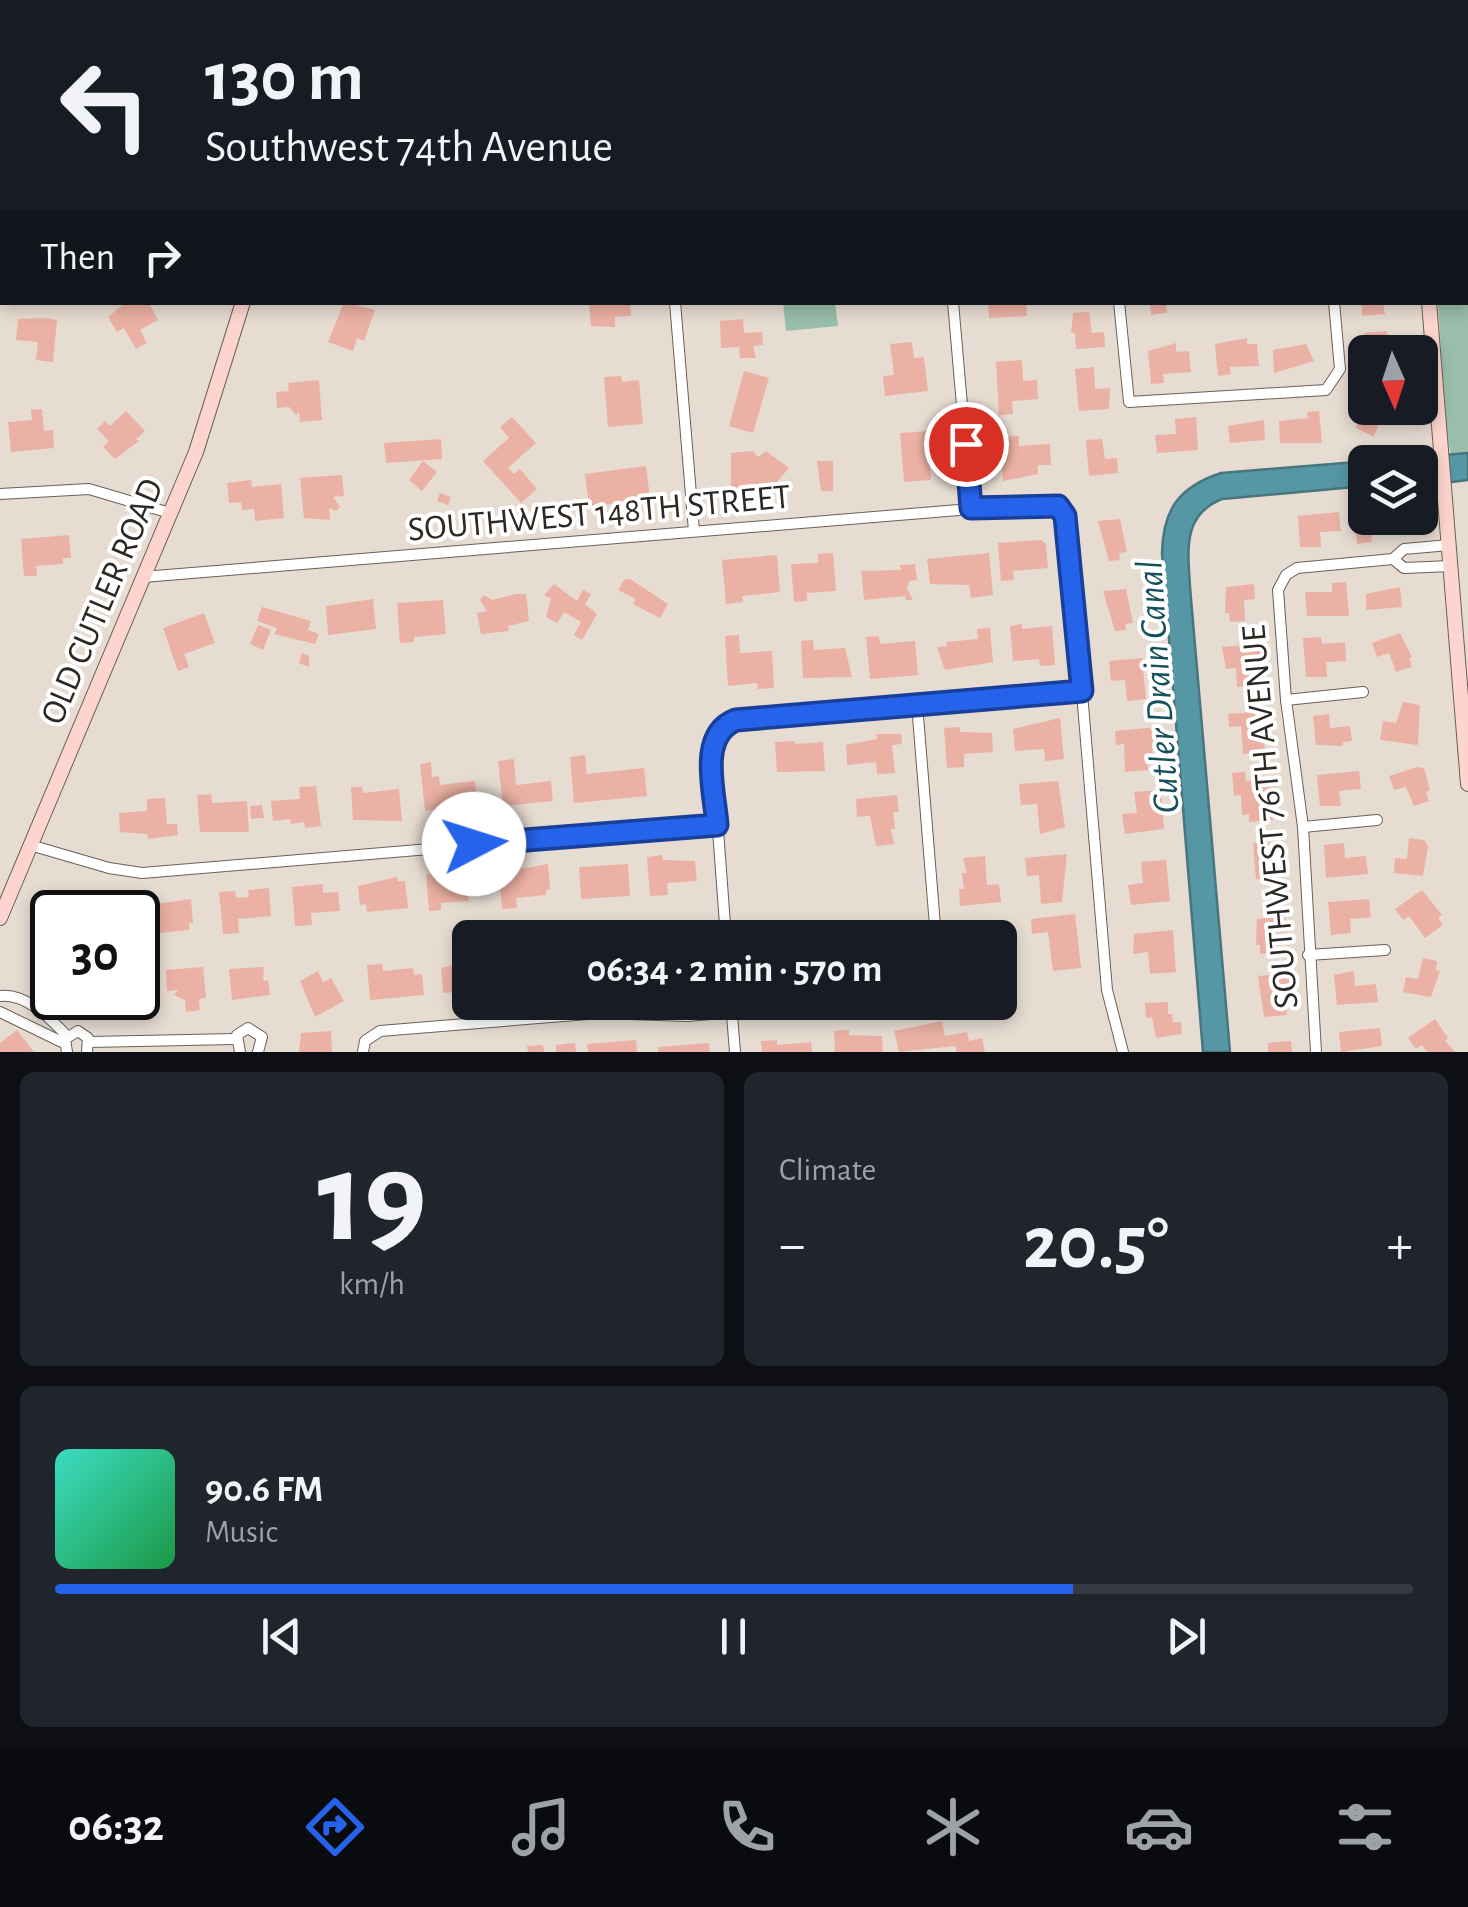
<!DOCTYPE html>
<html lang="en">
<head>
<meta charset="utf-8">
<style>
	body { margin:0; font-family:"Alegreya Sans",sans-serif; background:#20242c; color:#f1f3f6; height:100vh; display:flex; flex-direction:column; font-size:38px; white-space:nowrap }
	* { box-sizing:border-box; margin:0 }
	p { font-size:32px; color:#9ea1a6 }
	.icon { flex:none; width:55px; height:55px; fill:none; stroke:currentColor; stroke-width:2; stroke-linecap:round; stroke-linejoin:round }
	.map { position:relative; height:1052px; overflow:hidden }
	.sheet { display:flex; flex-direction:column; gap:20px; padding:20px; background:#0d0f14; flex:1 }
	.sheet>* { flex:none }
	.hud { position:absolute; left:0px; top:0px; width:1470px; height:305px; box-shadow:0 5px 15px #0003; background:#171b24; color:#f1f3f6; overflow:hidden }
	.needle { width:65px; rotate:177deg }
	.buttons { position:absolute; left:1348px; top:335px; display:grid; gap:20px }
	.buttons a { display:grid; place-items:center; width:90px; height:90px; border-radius:15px; background:#171b24; box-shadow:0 5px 15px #0003; font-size:50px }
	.speed { position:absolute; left:30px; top:890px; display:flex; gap:20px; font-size:50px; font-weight:700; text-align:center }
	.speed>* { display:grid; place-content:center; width:130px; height:130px; border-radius:50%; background:#171b24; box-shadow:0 5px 15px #0003; line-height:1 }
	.speed .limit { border:5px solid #111; border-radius:15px; background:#fff; color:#111 }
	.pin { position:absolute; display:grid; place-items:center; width:85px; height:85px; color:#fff; margin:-42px; border:5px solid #fff; border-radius:50%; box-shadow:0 2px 10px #0007 }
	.me { position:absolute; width:110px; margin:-55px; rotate:85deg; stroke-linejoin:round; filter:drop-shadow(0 0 8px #0008) }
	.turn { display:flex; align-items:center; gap:35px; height:210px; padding:0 40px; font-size:45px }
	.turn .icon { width:130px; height:130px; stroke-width:2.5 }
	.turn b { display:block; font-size:70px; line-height:85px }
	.then { display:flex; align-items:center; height:95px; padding:0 40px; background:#0003; gap:20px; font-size:38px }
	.big { font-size:75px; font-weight:600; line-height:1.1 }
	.sheet .widget { flex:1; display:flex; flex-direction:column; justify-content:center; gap:15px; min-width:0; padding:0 35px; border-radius:15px; background:#20242c }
	.sheet .dial { align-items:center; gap:0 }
	.dial b { font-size:130px; line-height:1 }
	.song { display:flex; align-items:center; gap:30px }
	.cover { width:120px; height:120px; border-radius:15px; background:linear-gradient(135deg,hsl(170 70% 55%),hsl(140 70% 35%)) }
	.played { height:10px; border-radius:5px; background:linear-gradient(90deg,#2563eb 75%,#363941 75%) }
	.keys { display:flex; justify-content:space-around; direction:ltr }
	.heat { display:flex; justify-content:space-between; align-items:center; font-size:55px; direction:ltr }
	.sheet .tiles { flex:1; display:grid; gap:20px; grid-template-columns:1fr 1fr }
	.widget:last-child { grid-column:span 2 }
	.trip { position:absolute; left:452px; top:920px; width:565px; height:100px; border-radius:15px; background:#171b24; box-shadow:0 5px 15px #0003; font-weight:600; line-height:100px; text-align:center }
	.menu { display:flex; height:160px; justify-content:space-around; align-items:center; background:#090b0e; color:#9ea1a6 }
	.menu .icon { width:70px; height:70px }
	.menu .active { color:#2563eb }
	.menu b { font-size:45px; color:#f1f3f6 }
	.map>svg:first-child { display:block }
	.green { fill:#99beab }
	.water { fill:#5597a5; stroke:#49767e; stroke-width:2.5 }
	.building { fill:#ebb1a4 }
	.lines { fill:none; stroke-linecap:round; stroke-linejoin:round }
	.street-casing { stroke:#6a6057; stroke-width:12 }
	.secondary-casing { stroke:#6a6057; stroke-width:16 }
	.street { stroke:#fff; stroke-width:10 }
	.secondary { stroke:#fed5ce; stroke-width:14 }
	.route-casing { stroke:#184099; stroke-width:25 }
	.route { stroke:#2563eb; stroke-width:18 }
	.labels { text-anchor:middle; stroke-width:8; stroke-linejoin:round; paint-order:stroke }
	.street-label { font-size:35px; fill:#2c2824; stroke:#fff }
	.water-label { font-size:38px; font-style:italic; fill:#16505a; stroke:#fff }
</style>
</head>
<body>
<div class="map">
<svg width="1468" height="1052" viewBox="0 0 1468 1052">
	<rect width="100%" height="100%" fill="#e7dcd2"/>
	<g class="green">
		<path d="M1417,0H1468V453L1451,454L1446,434L1438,303L1468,302V2Z"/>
		<path d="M783,303H835L838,326L786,331Z"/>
	</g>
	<path class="water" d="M1468,453V480L1420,486V462H1365V486L1222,499C1182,515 1188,550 1190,587L1230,1052H1203L1162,553C1163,509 1179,487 1221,473Z"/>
	<g class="building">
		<path d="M126,302H148L158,320L140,330L147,343L136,349L124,328L117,332L108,317Z"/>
		<path d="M344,302L375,310L364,341L357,338L353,351L328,342Z"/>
		<path d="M589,302H630L631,316L615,317V327L591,326Z"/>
		<path d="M988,302H1026L1027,316L989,318Z"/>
		<path d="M1150,302H1166L1167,313L1151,315Z"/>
		<path d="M1362,302H1383L1385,314L1362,316Z"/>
		<path d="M1089,312L1092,333L1104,332L1105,347L1076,349L1075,333H1071L1073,313Z"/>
		<path d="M44,318L57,320L53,362L36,360L38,342L16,340L18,319Z"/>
		<path d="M743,319L744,333L762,332L763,345L753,346L756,358H740L739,347L721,348L720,321Z"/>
		<path d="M1387,331L1388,352H1366L1364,333Z"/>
		<path d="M1247,338V344H1257L1259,366L1230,367L1231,374L1218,376L1215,344Z"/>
		<path d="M912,342L914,358L924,357L928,391L885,396L883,376L894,375L890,344Z"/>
		<path d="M1176,343V352L1189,351L1191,372L1163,374L1164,383L1151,384L1148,351Z"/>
		<path d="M1306,344L1314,361L1274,373L1273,350Z"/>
		<path d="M1022,360L1023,381L1037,380L1038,399L1012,401L1013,414L999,415L996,362Z"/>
		<path d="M1094,367L1095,389L1110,388L1109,409L1079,411L1075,369Z"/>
		<path d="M744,371L769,378L753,433L729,426Z"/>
		<path d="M621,376L622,382L639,380L643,424L608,427L604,377Z"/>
		<path d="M319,380L322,420L300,422L299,411L296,415L289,407L277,408L276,392L289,391L288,383Z"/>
		<path d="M1365,393V408H1384L1374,437L1356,428Z"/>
		<path d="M42,409L44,431L53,430L54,448L11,452L8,422L32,420L31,410Z"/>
		<path d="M126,411L145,431L136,439L139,441L115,459L103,447L109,441L97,429L105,421L110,426Z"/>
		<path d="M1319,411L1322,443H1280L1279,421L1308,418L1307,412Z"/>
		<path d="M512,417L536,443L508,468L514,474L520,469L537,489L521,503L483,461L509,438L500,427Z"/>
		<path d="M1196,417L1198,450L1157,453L1155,435L1176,434L1175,419Z"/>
		<path d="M1264,420L1265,440L1230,443L1228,426Z"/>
		<path d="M927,431L931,480L904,482L900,433Z"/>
		<path d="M1019,436V446L1050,444L1051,465H1038V474L1003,481L1000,437Z"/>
		<path d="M441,439L442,459L386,463L384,443Z"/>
		<path d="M1102,439L1105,459L1117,458L1118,473L1089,476L1086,440Z"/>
		<path d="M753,451L758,457L766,451L789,468L775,484L773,499H746L731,486V453Z"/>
		<path d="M423,461L437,472L422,491L409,480Z"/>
		<path d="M817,461H833V491H821Z"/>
		<path d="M646,466L650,499L589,507L585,474Z"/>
		<path d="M342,475L344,496L333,497L340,507L336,511L329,508L330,520L304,518L300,478Z"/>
		<path d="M251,480L252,487L281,484L284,518L255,521L254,509L242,510L241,502L229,503L227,483Z"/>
		<path d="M440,493L451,497L448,505L437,501Z"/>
		<path d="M1339,512L1341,531L1320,532L1321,547H1300L1298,516Z"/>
		<path d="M1365,514V518H1391L1392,528L1371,530L1372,542L1357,544L1355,515Z"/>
		<path d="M1120,519L1127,552L1119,553L1120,560L1109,561L1098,521Z"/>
		<path d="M69,535L71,558H63V564L36,566L37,576H24L21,539Z"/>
		<path d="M1041,540L1046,544L1048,568L1013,571L1014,580L1001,581L998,543Z"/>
		<path d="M833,553L836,591L807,593V601L794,602L791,564L818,563V554Z"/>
		<path d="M989,553L993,595L971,598L969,585L930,584L927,559Z"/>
		<path d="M777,555L780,592L742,596L743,602L726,604L722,560Z"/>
		<path d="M915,564L917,580L909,581L907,589L913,600H906L905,596L864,600L861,571L901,570L900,565Z"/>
		<path d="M630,579L668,604L660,618L633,604L636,599L618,590L624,580Z"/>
		<path d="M1346,582L1349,616H1307L1305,592H1332V583Z"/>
		<path d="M554,584L577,601L583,590L591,594L585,604L597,614L582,640L574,635L581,622L564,612L557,623L546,617L551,599L544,595Z"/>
		<path d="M1254,584L1255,599L1244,600L1245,621L1230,622L1229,613H1225L1226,587Z"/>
		<path d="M1400,587L1402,607L1366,610V594Z"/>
		<path d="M1126,589L1133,623L1125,624L1126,630L1115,631L1103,591Z"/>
		<path d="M516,594H526L529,621L508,626L509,631L481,634L477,613L487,611L480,600L484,595L492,600Z"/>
		<path d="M373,599L376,629L328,635L326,606Z"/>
		<path d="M443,600L446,634L414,637V642L400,643L397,603Z"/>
		<path d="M262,607L311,621L308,630L319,634L315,644L274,634L277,628L257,621Z"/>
		<path d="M204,613L215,643L184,654L189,667L178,671L163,628Z"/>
		<path d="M1022,624V629L1052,626L1055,665L1040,666L1039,659L1013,661L1010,626Z"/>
		<path d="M258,625L271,630L263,650L250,644Z"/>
		<path d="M990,628L993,662L945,670L937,647L947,646L946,642L978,639L977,629Z"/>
		<path d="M1400,633L1412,657L1409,658L1412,667L1396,672L1389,653L1377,657L1372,643Z"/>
		<path d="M739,635L740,653L772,651L774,688L758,689L757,683L728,686L725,636Z"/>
		<path d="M879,636L880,644L915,641L918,675L870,679L866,637Z"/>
		<path d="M1321,637L1322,644L1345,642L1346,661L1326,662L1327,677H1306L1303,638Z"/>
		<path d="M813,640L814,650L845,648L852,677L803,678L801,641Z"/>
		<path d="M1263,643L1264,656L1256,657L1259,685L1237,687L1236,668L1226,669L1222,647Z"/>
		<path d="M302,653L309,656V667L299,663Z"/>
		<path d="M1142,658L1146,699L1127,701L1125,680L1111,681L1109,661Z"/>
		<path d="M1403,702L1420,705L1418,745L1380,740L1383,721L1396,723Z"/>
		<path d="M1268,711L1270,724L1263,725L1265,752L1243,754L1241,726L1229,727L1228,714Z"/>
		<path d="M1329,714L1330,728L1350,726L1352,741L1343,742V746L1316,745L1313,716Z"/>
		<path d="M1060,718L1064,759L1045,761L1044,749L1015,751L1013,729Z"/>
		<path d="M960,727V732L992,733L993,752L964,754V767L947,768L944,728Z"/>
		<path d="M1158,727L1159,741L1152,742L1153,760H1147L1148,770L1125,772L1124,744L1116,745L1115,731Z"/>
		<path d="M876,734H901L902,744L892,745L895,773L877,774L876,762L847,765L846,745L877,739Z"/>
		<path d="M795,741V744L823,742L825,771L777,772L775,742Z"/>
		<path d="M585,755L587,774L644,768L647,796L574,803L570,757Z"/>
		<path d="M514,759L516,785L551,781L553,801L503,806L498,761Z"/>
		<path d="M431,762L432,777L439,776L440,785L475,781L478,805L425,811L420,764Z"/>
		<path d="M1417,767L1424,768L1430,790L1426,792L1429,801L1414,806L1406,787L1394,790L1389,776Z"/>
		<path d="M1359,771L1361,789L1339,791L1341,806H1320L1317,775Z"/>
		<path d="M1245,772L1246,781L1276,778L1277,792H1271L1273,820L1249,822V814L1242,815L1241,795L1234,796L1232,773Z"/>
		<path d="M1058,781L1065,827L1040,834L1037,804L1021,805L1019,784Z"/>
		<path d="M316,786L321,826L305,828L304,822L291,824L290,819L273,821L271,801L300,799L299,787Z"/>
		<path d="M351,787H362L363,793L399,789L402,821L353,820Z"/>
		<path d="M1161,790L1164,829L1125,834L1122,814L1137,813L1134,792Z"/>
		<path d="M211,794L212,803L247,801L249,832H200L197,795Z"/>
		<path d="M897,795L899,812H893L895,829H891L894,844L876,846L870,816L857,817L856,799Z"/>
		<path d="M165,798L167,824H177L178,835L148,839L147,834L120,832L119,813L147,811V799Z"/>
		<path d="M262,805L264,818L251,819L250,806Z"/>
		<path d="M1409,838L1424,840L1428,846L1423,876L1394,873L1395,858L1407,859Z"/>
		<path d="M1268,842L1272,862L1284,861L1285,876L1256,879L1253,843Z"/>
		<path d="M1344,843L1345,858L1366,856L1368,874L1326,878L1324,845Z"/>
		<path d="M1067,854L1062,902L1041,904L1039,875L1027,876L1025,858Z"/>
		<path d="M662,855L663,860L695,861L697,881L667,883L668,895L650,896L647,857Z"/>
		<path d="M985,856L987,885L999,884L1001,902L960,906L959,889H964L962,873H967L963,858Z"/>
		<path d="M1166,860L1170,901L1131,905L1128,885L1143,883L1141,862Z"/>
		<path d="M548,864L550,889L546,890V895L516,898L517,908L502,909L499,873Z"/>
		<path d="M628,864L630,896L581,899L579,867Z"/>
		<path d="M450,873V877L479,876L480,894L468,895L469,901L441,903V910L429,911L426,874Z"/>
		<path d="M397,877L398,881H405L408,908L367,912L366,904L360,905L358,886Z"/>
		<path d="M323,884V893L338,892L340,911L311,913L312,925L295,926L292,887Z"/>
		<path d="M269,888L271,916L238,919L239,933L223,934L219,892L235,891L236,898L249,897L248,890Z"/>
		<path d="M1422,890L1442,915L1438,918L1443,925L1425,938L1409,916L1403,920L1395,909Z"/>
		<path d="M191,899L193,923H189V930L158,933V942L144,943L141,906Z"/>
		<path d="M1369,899L1371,917L1350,919L1351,933L1331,935L1328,902Z"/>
		<path d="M112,901V912H64V909Z"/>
		<path d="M1075,914L1081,968L1053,971L1048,932L1032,934L1031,919Z"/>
		<path d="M1285,916L1287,932L1275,933L1277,953L1260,954V945H1256L1257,919Z"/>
		<path d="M1173,930L1176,972L1150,974L1148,952L1133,954L1134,934Z"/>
		<path d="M1423,958L1437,961L1436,970L1440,971L1431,997L1403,992L1406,977L1418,979Z"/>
		<path d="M470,961V991L443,993L441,968Z"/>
		<path d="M382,964L383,971L413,968L414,975L422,974L424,995L370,1000L367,965Z"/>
		<path d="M203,967L206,998L199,999L200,1010L186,1012L185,1000L174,995L178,990L167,991L166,970Z"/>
		<path d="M264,967L263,981L268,980L270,995L232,1000L229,969Z"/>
		<path d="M318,971L323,982L331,978L344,1001L315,1017L300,981Z"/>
		<path d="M1354,971L1355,986L1376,984L1378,1002L1337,1005L1334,975Z"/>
		<path d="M143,972L145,994L138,995V973Z"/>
		<path d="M1290,973L1291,987H1285L1287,1015L1264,1017L1258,976Z"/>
		<path d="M52,979V992L37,994L36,981Z"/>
		<path d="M61,998H90V1005L71,1009L62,1006Z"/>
		<path d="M109,998H138L130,1003L131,1017L116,1019L115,1002L110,1003Z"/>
		<path d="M1168,1002V1014H1172L1173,1022H1181L1182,1034L1156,1038L1152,1017L1146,1018L1145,1003Z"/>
		<path d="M1435,1019L1448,1038L1445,1041L1455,1052H1427L1422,1045L1416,1049L1408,1038Z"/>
		<path d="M942,1021L945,1036L967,1032L969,1041L982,1038L985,1052H957L955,1046L899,1052L894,1031Z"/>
		<path d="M1380,1028L1382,1046L1341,1052L1339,1032Z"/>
		<path d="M17,1030L34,1052H0V1043Z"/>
		<path d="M849,1030V1035L882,1036L883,1052H835L834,1031Z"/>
		<path d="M331,1031L332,1052H299L301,1033Z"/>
		<path d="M636,1040L637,1052H588L587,1044Z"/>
		<path d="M777,1040V1045L811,1042L812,1052H762L761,1041Z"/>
		<path d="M1291,1041L1292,1052H1268V1043Z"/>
		<path d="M575,1043L576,1052H556V1045Z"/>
		<path d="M709,1043L710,1052H658V1047Z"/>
		<path d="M543,1045L544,1052H528L527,1046Z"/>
	</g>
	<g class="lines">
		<defs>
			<g id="street">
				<path d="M116,0V2"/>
				<path d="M649,0V2"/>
				<path d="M928,0V2"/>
				<path d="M1092,0L1093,2"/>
				<path d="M1307,0V2"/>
				<path d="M1,48H2"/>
				<path d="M675,302L694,531"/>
				<path d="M953,302L971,509"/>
				<path d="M1119,302L1129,402L1326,390L1340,369L1334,302"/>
				<path d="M0,494L89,489L170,513"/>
				<path d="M1393,559L1404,568L1451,566"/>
				<path d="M143,577L971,509L1058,506L1068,527L1107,990L1123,1052"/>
				<path d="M1286,700L1363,692"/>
				<path d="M917,704L936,938"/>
				<path d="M1303,827L1377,820"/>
				<path d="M30,845L109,868L142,873L717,825"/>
				<path d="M726,938L712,749L715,737L727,724L1082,691"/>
				<path d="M1308,955L1385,950"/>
				<path d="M0,996C26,993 50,1018 67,1036"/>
				<path d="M731,1002L735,1052"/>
				<path d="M0,1012L64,1043"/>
				<path d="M89,1042L235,1039"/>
				<path d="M67,1052L65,1039L78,1031L88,1038L87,1052"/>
				<path d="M240,1052L237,1035L248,1028L262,1037L258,1052"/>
				<path d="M363,1052L365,1041L380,1031L600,1013L687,1016L858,1002"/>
				<path d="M1316,1052L1303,827L1286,700L1278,590L1286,575L1297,568L1393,559L1404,549L1449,545"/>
			</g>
			<g id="secondary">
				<path d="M270,0V2"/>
				<path d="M1404,0L1405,2"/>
				<path d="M1429,302L1468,784"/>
				<path d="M0,918L196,452L243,302"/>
			</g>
		</defs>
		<use href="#street" class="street-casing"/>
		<use href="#secondary" class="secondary-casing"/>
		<use href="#street" class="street"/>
		<use href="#secondary" class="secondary"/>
	</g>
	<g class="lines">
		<defs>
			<path id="route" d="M474,844L717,825C715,793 697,735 736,720L1082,691L1065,516L1058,506L971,508L966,444"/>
		</defs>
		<use href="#route" class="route-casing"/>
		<use href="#route" class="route"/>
	</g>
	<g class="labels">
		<g class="street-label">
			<text transform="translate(599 512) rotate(-5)" y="12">SOUTHWEST 148TH STREET</text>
			<text transform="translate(101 601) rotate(-67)" y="12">OLD CUTLER ROAD</text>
			<text transform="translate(1269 817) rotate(-95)" y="12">SOUTHWEST 76TH AVENUE</text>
		</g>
		<g class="water-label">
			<text transform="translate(1157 687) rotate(-94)" y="13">Cutler Drain Canal</text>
		</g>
	</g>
</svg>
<div class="buttons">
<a><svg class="needle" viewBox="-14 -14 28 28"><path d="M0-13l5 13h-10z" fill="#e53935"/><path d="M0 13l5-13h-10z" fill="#9ea1a6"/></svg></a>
<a><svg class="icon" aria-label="layers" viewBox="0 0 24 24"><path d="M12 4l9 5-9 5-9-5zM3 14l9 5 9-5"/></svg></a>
</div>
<div class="speed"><div class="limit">30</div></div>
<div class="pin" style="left:966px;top:444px;background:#d93025"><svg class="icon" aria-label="arrive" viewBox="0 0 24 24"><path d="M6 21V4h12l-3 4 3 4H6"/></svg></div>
<svg class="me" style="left:474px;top:844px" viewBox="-20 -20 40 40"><circle r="19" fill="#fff"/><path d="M0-13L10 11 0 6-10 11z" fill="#2563eb"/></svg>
<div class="trip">06:34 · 2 min · 570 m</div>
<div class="hud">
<div class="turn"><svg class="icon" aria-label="left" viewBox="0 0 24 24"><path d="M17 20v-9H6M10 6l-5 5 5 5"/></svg><div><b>130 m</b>Southwest 74th Avenue</div></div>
<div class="then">Then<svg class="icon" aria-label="right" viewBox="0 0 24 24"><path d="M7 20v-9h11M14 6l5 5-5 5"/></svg></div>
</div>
</div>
<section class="sheet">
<div class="tiles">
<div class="widget dial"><b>19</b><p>km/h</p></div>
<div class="widget"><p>Climate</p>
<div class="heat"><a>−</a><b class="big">20.5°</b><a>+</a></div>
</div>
<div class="widget">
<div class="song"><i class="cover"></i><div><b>90.6 FM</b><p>Music</p></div></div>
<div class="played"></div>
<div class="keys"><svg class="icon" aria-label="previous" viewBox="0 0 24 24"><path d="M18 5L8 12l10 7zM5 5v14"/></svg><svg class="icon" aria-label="pause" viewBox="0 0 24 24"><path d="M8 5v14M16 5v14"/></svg><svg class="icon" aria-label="next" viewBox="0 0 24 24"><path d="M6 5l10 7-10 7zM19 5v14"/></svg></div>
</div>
</div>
</section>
<nav class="menu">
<b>06:32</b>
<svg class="icon active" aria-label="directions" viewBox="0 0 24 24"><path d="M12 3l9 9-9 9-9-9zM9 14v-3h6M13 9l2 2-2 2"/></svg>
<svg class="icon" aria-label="music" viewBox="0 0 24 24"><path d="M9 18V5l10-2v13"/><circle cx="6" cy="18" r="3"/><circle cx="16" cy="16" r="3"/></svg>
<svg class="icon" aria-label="phone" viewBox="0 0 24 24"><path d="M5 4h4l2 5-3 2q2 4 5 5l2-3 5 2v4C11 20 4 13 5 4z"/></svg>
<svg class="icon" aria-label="climate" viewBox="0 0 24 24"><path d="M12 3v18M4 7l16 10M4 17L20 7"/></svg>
<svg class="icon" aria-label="car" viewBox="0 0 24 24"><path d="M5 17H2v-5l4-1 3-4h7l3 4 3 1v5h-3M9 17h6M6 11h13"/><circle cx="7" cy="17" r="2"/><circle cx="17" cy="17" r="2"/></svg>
<svg class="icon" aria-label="filters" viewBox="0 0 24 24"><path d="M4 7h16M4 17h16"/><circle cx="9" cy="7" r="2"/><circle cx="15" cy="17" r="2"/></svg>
</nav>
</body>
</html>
